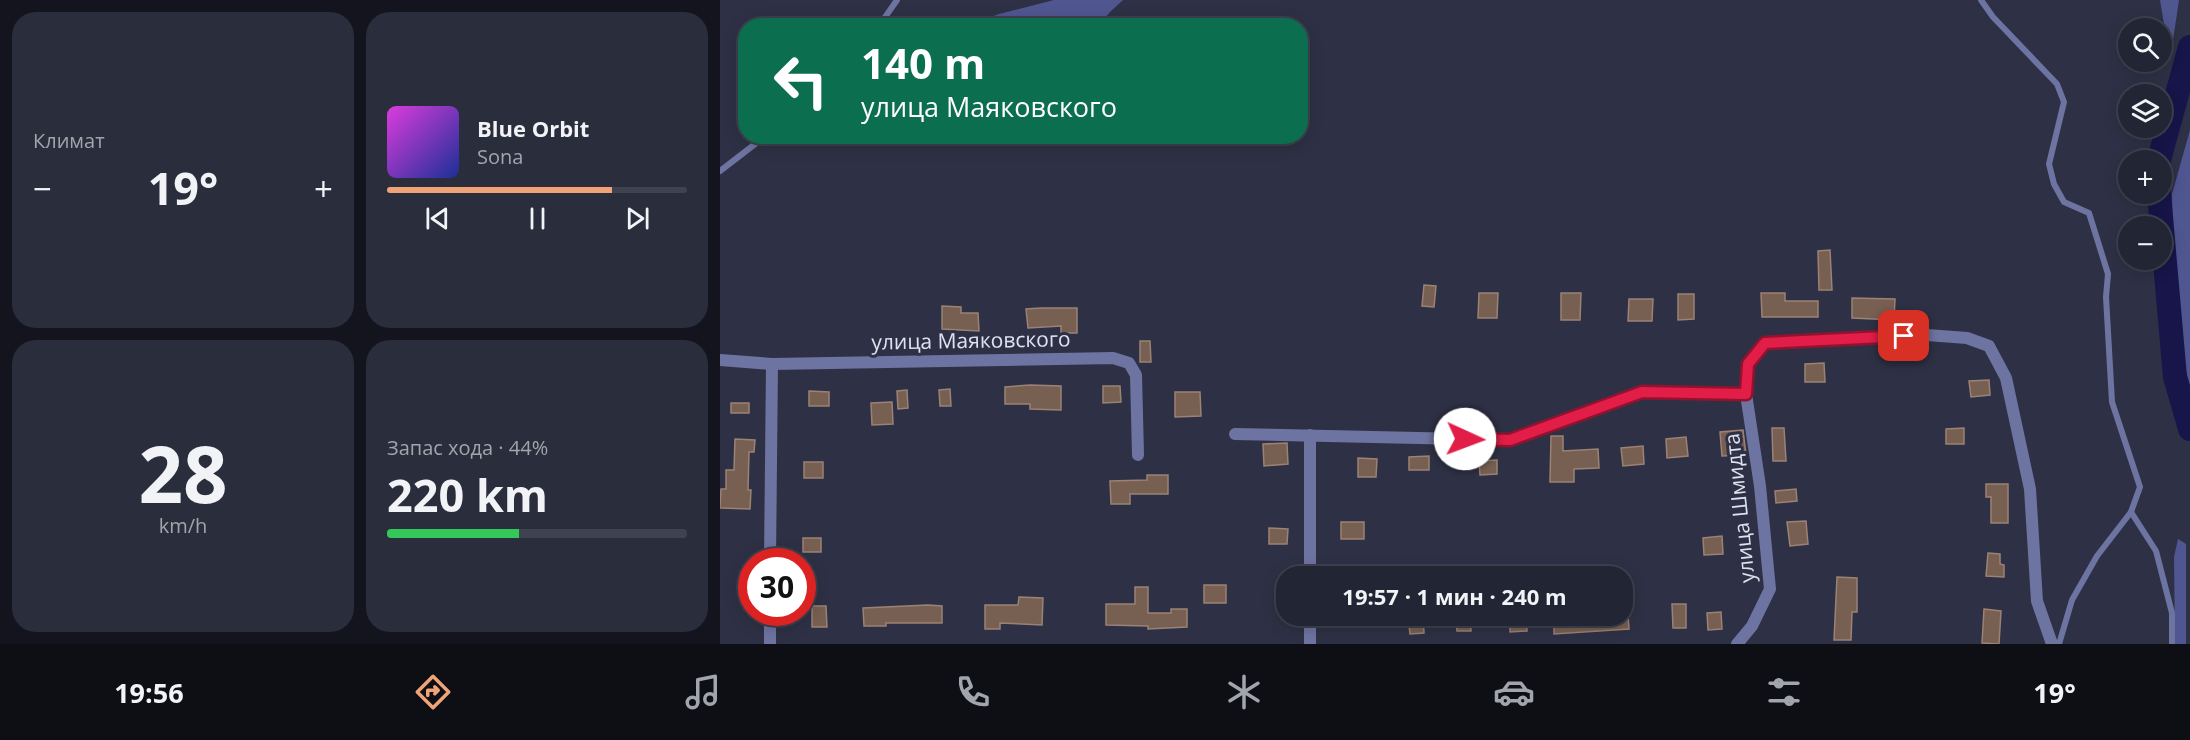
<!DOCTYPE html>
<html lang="ru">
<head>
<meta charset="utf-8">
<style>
	body { margin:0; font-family:"Open Sans",sans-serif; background:#2a2d3c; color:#f1f3f6; height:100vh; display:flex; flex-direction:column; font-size:22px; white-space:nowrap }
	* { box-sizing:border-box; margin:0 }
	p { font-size:20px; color:#a2a5ac }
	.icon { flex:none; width:33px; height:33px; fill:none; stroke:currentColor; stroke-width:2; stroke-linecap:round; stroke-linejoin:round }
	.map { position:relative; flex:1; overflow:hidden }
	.drawer { display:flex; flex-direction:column; gap:12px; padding:12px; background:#13141d; width:720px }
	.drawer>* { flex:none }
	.banner { position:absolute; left:18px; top:18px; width:570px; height:126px; border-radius:24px; box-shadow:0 3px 15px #0003,0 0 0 2px #3f424f; background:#0b6e4f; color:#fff; overflow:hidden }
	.controls { position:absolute; left:1398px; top:18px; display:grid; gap:12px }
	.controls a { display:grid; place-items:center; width:54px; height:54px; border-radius:50%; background:#222534; box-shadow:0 3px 15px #0003,0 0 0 2px #3f424f; font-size:30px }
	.speed { position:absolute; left:18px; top:548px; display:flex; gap:12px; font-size:30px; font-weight:700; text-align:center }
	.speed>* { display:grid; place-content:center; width:78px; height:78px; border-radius:50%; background:#222534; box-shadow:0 3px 15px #0003,0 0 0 2px #3f424f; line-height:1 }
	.speed .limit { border:9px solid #d22; background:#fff; color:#111 }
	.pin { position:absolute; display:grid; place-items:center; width:51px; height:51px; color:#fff; margin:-26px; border-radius:12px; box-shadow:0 3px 9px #0006 }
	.me { position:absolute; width:66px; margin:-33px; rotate:92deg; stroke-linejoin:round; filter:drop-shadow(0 0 4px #0008) }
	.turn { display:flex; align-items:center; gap:21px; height:126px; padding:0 24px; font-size:27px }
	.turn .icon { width:78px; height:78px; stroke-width:2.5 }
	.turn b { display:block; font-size:42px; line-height:51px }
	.big { font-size:45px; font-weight:700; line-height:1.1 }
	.drawer .widget { flex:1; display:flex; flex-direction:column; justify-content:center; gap:9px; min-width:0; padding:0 21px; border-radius:24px; background:#2a2d3c }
	.drawer .dial { align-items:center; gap:0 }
	.dial b { font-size:78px; line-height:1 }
	.song { display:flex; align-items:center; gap:18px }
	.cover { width:72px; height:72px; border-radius:9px; background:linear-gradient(135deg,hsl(300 70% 55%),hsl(230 70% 35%)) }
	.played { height:6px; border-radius:3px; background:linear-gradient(90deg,#efa377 75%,#3f424f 75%) }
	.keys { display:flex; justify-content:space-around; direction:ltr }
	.heat { display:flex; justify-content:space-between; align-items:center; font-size:33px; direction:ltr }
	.charge { height:9px; border-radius:4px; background:linear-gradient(90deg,#34c759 44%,#3f424f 0) }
	.drawer .tiles { flex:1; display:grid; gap:12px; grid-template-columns:repeat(2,1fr) }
	.trip { position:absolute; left:556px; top:566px; width:357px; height:60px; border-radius:24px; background:#222534; box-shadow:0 3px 15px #0003,0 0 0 2px #3f424f; font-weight:700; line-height:60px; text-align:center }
	.tab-bar { display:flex; height:96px; justify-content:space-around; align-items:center; background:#0e0f15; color:#a2a5ac }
	.tab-bar .icon { width:42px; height:42px }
	.tab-bar .on { color:#efa377 }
	.tab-bar b { font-size:27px; color:#f1f3f6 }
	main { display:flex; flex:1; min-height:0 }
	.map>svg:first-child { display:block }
	.forest { fill:#505690 }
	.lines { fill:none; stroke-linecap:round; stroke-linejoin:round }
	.river { stroke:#171549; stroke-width:24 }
	.building { fill:#775f52; stroke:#9b8274; stroke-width:1.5 }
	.lane { stroke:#6e74a1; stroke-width:6 }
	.street { stroke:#6e74a1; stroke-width:12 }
	.route-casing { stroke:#92132f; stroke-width:15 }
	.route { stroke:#e11d48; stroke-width:10 }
	.labels { text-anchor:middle; stroke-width:6; stroke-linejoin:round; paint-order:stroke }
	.street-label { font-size:21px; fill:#dfe1ef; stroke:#2e3145 }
</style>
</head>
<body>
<main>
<section class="drawer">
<div class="tiles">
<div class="widget"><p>Климат</p>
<div class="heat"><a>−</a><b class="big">19°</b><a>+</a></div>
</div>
<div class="widget">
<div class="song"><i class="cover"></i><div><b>Blue Orbit</b><p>Sona</p></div></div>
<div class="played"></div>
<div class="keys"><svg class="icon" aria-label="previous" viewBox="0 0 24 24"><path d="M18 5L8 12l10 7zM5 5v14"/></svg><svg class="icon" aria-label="pause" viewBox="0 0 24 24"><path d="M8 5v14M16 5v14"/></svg><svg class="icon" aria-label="next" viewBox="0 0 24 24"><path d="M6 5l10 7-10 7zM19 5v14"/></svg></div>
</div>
<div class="widget dial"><b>28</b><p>km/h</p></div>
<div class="widget"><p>Запас хода · 44%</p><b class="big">220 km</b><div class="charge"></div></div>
</div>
</section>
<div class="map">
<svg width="1470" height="644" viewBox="0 0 1470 644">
	<rect width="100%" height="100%" fill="#2e3145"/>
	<g class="forest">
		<path d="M334,0H403L390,12L379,25H262L271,17L279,14Z"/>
		<path d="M1440,0H1459L1450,60L1434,69L1431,62H1442V28H1437L1444,24Z"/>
		<path d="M1470,130V386L1460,348L1453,252L1452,194Z"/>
		<path d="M1458,539L1466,544V644H1455L1454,557Z"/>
	</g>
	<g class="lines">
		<g class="river">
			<path d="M1439,160L1470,47"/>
			<path d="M1439,194L1455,377L1470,429"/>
		</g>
	</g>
	<g class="building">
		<path d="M1110,250L1112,290H1099L1098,251Z"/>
		<path d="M704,285L716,286L714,307L702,306Z"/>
		<path d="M759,293H778L777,318H758Z"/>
		<path d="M841,293H861L860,320H841Z"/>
		<path d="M1041,293H1065V301H1098V317H1042Z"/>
		<path d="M958,294H974V319L958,320Z"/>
		<path d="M1132,298L1175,299L1174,320L1132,318Z"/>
		<path d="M909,299H933L932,321H908Z"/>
		<path d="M222,306L241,307V313H258L259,331L222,329Z"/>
		<path d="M321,308H357V333H341V326L308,328L306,309Z"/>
		<path d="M420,341H430L431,362H420Z"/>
		<path d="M1104,363L1105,382H1085V364Z"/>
		<path d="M1269,380L1270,395L1251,397L1249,381Z"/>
		<path d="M310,385L341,386V410L310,409V404H285V387Z"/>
		<path d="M383,386H400L401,402L383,403Z"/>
		<path d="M230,389L231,406H220L219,390Z"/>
		<path d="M187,390L188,408L178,409L177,391Z"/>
		<path d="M89,391L109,392V406H89Z"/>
		<path d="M455,392H480L481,416L455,417Z"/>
		<path d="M172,402L173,424L152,425L151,403Z"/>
		<rect x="11" y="403" width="18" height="10"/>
		<path d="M1052,428H1064L1066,461H1053Z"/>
		<path d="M1244,428V444H1226V429Z"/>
		<path d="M1023,430L1026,455L1002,456L1000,432Z"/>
		<path d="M831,436H843V451L878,449L879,468L854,469V482H830Z"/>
		<path d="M966,437L968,456L947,458L946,439Z"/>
		<path d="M15,439L35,440L34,452H29L28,490H31L30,509L0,508L1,489H6V470H14Z"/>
		<path d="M567,443L568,464L544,466L543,444Z"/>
		<path d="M923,446L924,464L903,466L901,448Z"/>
		<path d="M709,456V470H689V457Z"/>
		<path d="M638,458L657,459L656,477H638Z"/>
		<path d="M777,460V474L760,475L759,461Z"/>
		<rect x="84" y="462" width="19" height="16"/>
		<path d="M427,475H448V494H410V504H391L390,481L427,480Z"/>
		<path d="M1266,484H1288V523H1271V497H1266Z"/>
		<path d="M1076,489L1077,501L1056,503L1055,491Z"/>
		<path d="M1086,521L1088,544L1070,546L1067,522Z"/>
		<rect x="621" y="522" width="23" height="17"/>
		<path d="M549,528L568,529L567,544H549Z"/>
		<path d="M1002,536L1003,554L984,555L983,538Z"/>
		<rect x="83" y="538" width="18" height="14"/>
		<path d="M1268,553L1280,554V564L1284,565V577L1266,576Z"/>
		<path d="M1117,577L1137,578V612H1132L1131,640H1114Z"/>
		<rect x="484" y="585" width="22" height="18"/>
		<path d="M415,587H428V613H451V609H467V627L428,629V626L386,625V604H415Z"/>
		<path d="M299,597L323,598L322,625L280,623V629H265V605H298Z"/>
		<path d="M952,604H966V628H953Z"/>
		<path d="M208,605L222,606V623H166V626H144L143,608Z"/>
		<path d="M92,606H106L107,627H92Z"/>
		<path d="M1264,609L1281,611L1279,644L1262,643Z"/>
		<path d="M1001,612L1002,629L988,630L987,613Z"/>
		<path d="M736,615H750L751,631H737Z"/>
		<path d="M773,615H806L807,631L790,632V627H774Z"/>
		<path d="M834,615H845V619L887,618V615H908L909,629L834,634Z"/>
		<path d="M703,616L704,633L690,634L688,617Z"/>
	</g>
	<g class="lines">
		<g class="lane">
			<path d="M1261,0L1273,17L1337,84L1344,102L1329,164L1334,184L1344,202L1369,213L1388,274L1386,297L1392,402L1420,487L1411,512L1377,556L1352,600L1339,644"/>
			<path d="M159,26L177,0"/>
			<path d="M0,171L39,141L60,138L89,142L102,136"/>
			<path d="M1411,512L1436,551L1452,613V644"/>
		</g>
		<g class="street">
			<path d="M0,360L52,364L393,358L409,363L416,375L418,455"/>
			<path d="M515,434L790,440L922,392L1026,394"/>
			<path d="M590,435V576"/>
			<path d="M50,561L52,364"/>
			<path d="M590,615V644"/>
			<path d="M50,644V612"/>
			<path d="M1017,644L1032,626L1050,589L1040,486L1026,394L1028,364L1045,343L1207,335L1247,338L1269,346L1286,378L1310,489L1317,601L1332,644"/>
		</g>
	</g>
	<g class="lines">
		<defs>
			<path id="route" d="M745,439L790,440L922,392L1026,394L1028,364L1045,343L1184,336"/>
		</defs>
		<use href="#route" class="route-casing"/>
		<use href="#route" class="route"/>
	</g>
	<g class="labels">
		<g class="street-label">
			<text transform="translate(251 341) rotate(-1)" y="7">улица Маяковского</text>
			<text transform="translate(1020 508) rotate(-96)" y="7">улица Шмидта</text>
		</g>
	</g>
</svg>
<div class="controls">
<a><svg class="icon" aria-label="search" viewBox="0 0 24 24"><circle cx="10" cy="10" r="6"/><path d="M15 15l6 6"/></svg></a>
<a><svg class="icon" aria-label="layers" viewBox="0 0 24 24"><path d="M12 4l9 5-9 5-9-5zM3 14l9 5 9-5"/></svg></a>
<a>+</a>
<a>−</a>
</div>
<div class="speed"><div class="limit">30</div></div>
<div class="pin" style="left:1184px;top:336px;background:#d93025"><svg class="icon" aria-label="arrive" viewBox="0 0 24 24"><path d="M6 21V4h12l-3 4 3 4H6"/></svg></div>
<svg class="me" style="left:745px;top:439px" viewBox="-20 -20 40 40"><circle r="19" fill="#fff"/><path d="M0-13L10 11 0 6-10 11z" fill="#e11d48"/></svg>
<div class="trip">19:57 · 1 мин · 240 m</div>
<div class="banner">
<div class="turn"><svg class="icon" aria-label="left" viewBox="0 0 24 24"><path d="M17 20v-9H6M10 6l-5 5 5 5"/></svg><div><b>140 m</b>улица Маяковского</div></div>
</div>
</div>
</main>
<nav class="tab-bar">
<b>19:56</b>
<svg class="icon on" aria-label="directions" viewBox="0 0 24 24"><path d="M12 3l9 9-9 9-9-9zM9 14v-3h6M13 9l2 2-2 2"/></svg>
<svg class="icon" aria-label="music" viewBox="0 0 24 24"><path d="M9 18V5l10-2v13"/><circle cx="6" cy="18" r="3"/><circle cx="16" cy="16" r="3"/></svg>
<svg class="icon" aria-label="phone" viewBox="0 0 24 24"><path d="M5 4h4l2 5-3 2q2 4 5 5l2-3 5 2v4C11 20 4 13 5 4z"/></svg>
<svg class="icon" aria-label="climate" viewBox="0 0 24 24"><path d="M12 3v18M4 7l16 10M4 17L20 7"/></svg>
<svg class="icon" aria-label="car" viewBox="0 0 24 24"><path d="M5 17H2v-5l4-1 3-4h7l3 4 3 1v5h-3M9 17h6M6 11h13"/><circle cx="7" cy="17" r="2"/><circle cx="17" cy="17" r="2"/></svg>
<svg class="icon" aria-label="filters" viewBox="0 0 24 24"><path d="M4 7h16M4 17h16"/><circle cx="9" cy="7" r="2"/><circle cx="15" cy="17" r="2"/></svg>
<b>19°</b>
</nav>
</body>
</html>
